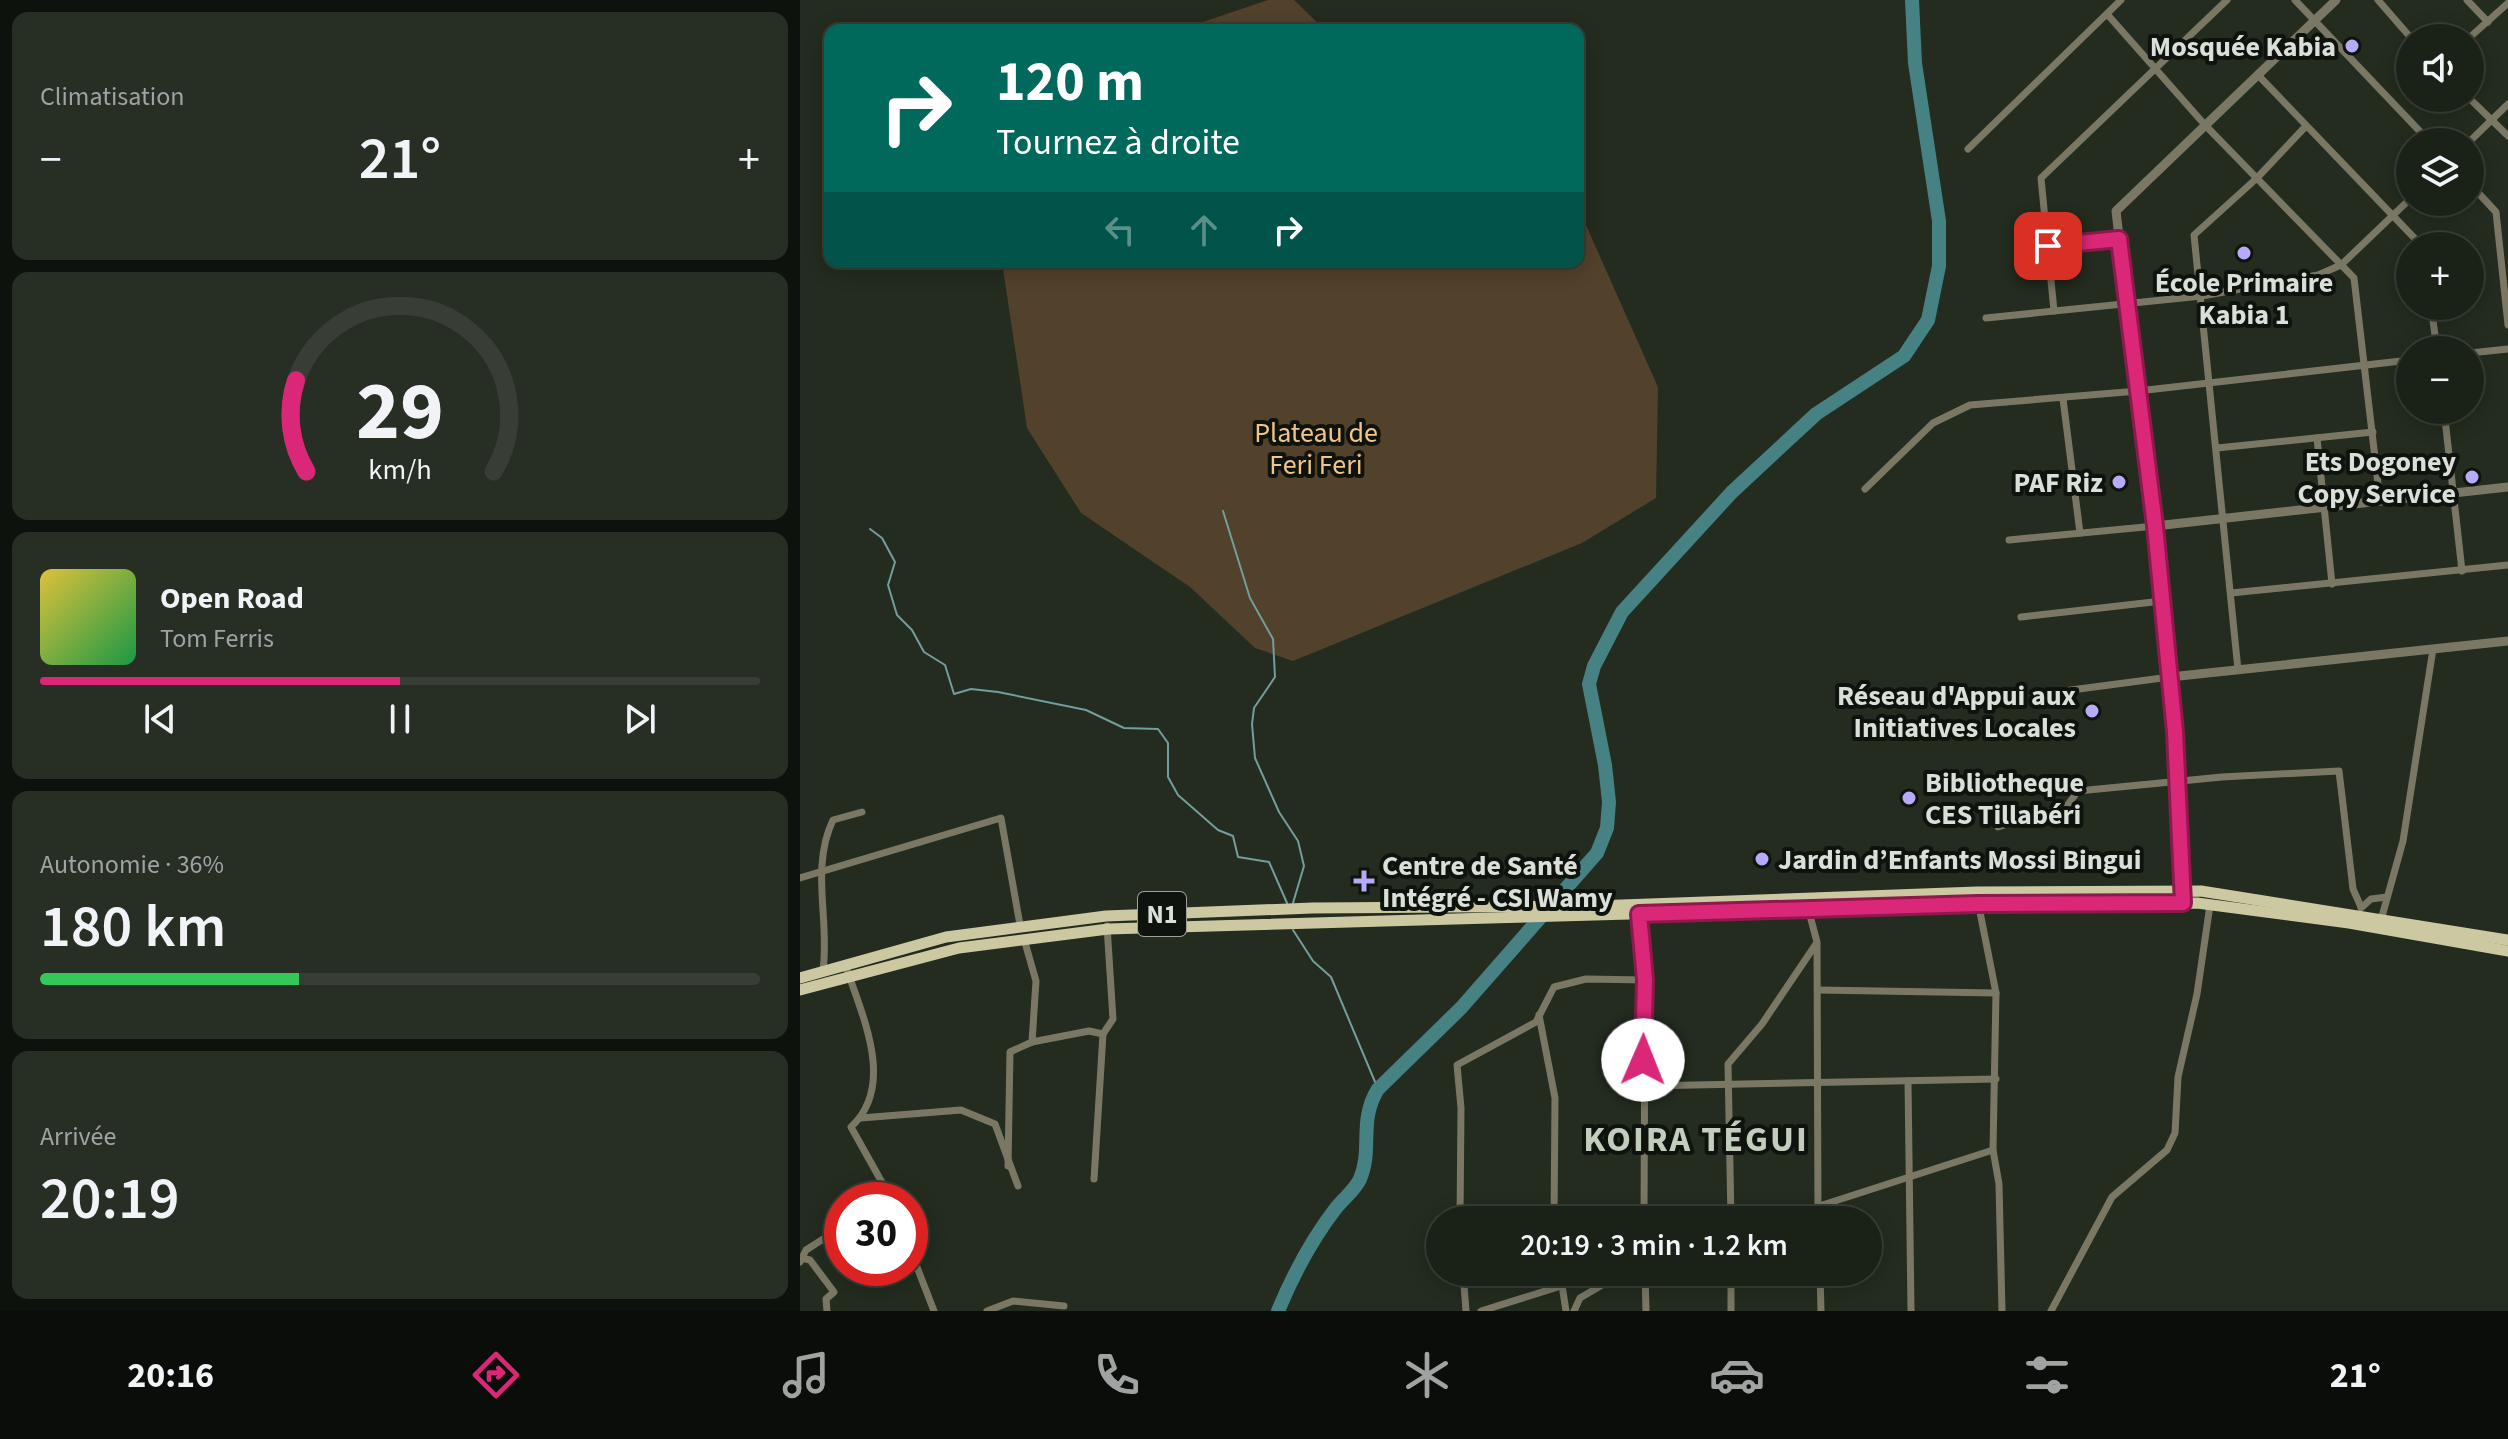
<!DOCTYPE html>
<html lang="fr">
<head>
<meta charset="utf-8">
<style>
	body { margin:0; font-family:"Source Sans 3",sans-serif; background:#272e24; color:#f1f3f6; height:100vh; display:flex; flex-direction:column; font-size:30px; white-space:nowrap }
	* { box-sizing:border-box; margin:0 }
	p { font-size:26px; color:#9fa3a1 }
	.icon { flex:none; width:44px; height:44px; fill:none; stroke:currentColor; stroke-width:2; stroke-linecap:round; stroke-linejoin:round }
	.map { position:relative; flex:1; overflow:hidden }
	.side { display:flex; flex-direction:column; gap:12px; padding:12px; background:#0e120d; width:800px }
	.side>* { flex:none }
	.guide { position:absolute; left:24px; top:24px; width:760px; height:244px; border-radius:16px; box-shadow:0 4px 20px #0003,0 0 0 2px #383e36; background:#00695c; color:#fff; overflow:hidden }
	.fabs { position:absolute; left:1596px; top:24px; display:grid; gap:16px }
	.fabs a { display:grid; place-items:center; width:88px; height:88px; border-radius:50%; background:#1a2117; box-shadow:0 4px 20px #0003,0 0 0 2px #383e36; font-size:40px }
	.speed { position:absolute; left:24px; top:1182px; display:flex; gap:16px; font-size:40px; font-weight:700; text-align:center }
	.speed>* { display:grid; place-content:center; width:104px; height:104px; border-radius:50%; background:#1a2117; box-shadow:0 4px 20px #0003,0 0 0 2px #383e36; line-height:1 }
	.speed .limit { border:12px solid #d22; background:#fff; color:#111 }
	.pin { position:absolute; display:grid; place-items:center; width:68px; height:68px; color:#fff; margin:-34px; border-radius:16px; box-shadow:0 4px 12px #0006 }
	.me { position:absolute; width:88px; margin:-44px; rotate:1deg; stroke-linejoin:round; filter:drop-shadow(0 0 6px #0008) }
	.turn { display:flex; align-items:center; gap:28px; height:168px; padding:0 40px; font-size:36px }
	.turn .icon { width:104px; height:104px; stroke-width:2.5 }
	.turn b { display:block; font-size:56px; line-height:68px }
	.lanes { display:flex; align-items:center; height:76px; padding:0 40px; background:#0003; justify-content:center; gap:40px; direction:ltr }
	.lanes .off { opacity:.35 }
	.big { font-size:60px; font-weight:600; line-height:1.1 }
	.side .card { flex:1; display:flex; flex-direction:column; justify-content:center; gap:12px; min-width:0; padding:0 28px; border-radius:16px; background:#272e24 }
	.side .dial { align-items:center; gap:0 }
	.dial svg { height:208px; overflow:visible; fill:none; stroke:#383e36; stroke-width:7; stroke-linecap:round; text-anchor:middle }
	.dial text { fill:#f1f3f6; stroke:none }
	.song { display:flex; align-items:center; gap:24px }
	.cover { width:96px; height:96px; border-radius:12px; background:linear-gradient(135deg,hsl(50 70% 55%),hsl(140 70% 35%)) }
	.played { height:8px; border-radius:4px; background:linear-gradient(90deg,#db2777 50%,#383e36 50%) }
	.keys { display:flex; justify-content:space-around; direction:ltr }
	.heat { display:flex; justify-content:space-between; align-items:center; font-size:44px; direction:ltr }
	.charge { height:12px; border-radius:6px; background:linear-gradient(90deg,#34c759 36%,#383e36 0) }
	.trip { position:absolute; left:626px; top:1206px; width:456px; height:80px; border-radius:40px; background:#1a2117; box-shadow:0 4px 20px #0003,0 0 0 2px #383e36; font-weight:600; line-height:80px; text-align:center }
	.tab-bar { display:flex; height:128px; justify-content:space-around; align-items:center; background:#0a0d09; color:#9fa3a1 }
	.tab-bar .icon { width:56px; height:56px }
	.tab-bar .current { color:#db2777 }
	.tab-bar b { font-size:36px; color:#f1f3f6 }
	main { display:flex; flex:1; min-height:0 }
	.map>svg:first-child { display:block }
	.green { fill:#52412b }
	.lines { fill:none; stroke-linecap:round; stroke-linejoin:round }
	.stream { stroke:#729e9c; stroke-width:2 }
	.river { stroke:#468283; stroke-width:14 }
	.minor { stroke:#7a7865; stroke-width:7 }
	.tertiary { stroke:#7a7865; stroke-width:9 }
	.primary { stroke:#ccc8a1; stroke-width:11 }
	.route-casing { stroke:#8e194d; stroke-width:20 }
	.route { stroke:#db2777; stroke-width:14 }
	.poi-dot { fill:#b6abf8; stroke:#0f130d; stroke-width:3 }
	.labels { text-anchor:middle; stroke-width:8; stroke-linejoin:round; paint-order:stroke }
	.shield { fill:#0f130d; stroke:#9da29a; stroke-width:2 }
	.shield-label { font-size:26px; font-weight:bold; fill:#dae0d7 }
	.poi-label { font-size:28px; font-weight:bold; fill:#dae0d7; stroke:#0f130d; text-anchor:end }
	.park-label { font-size:28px; fill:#f3c489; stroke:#0f130d }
	.district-label { font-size:36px; font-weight:bold; letter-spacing:2px; fill:#c2cdbc; stroke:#0f130d }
</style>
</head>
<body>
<main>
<section class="side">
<div class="card"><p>Climatisation</p>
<div class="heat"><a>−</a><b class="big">21°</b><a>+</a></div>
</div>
<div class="card dial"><svg viewBox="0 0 100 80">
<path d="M14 69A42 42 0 1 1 86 69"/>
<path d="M14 69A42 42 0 0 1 10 34" stroke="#db2777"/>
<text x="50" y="56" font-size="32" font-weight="700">29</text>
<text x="50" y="72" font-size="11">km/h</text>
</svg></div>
<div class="card">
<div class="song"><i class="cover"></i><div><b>Open Road</b><p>Tom Ferris</p></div></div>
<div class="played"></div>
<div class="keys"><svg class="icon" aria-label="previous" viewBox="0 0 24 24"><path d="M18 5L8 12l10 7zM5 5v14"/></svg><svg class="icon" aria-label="pause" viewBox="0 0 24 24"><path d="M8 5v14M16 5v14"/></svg><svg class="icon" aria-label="next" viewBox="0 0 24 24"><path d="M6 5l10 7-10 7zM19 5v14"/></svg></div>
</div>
<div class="card"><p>Autonomie · 36%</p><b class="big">180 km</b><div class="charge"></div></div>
<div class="card"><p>Arrivée</p><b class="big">20:19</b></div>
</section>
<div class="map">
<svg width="1708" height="1311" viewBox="0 0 1708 1311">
	<rect width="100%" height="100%" fill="#232c1f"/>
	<g class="green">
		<path d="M468,0H494L525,30H379Z"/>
		<path d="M778,207L858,387L856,498L782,543L493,661L455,648L390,587L281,513L227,428L202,262H778Z"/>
	</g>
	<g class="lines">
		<g class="stream">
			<path d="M423,511L450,598L473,639L475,677L454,708L452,724L455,758L479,812L498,841L504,866L493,903"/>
			<path d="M70,529L82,538L95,562L88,585L97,615L112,630L124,652L145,665L154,694L171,689L198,692L286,710L324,728L358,729L368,743V777L378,795L418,830L433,836L438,857L469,862L487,903"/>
			<path d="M493,930L513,961L531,977L578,1089"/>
		</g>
		<path class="river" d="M478,1311C493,1275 512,1239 536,1208C544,1198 555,1190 560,1179C573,1149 558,1121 578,1089L661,1008L797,853L807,828L809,802L805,765L789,684L794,666L822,612L932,492L1016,414L1104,356L1128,320L1139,266V221L1115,63L1112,0"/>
		<g class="minor">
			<path d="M1495,0L1630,142"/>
			<path d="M1578,0L1611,38"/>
			<path d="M1667,0L1688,22"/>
			<path d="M1307,14L1405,125L1554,278L1580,501"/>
			<path d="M1669,38L1708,3"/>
			<path d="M1458,75L1622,246"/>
			<path d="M1669,98L1708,136"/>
			<path d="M1669,142L1708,104"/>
			<path d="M1168,149L1321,0"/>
			<path d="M1670,184L1696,212L1708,325"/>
			<path d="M1248,246L1319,239"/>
			<path d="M1631,306L1637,350"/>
			<path d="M1254,311L1241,178L1427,0"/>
			<path d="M1186,318L1402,296L1518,275L1541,265L1610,199"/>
			<path d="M1670,353L1708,349"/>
			<path d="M1263,399L1280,533"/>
			<path d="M1644,410L1662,571"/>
			<path d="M1517,438L1532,584"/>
			<path d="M1417,448L1573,432"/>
			<path d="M1065,489L1133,423L1170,405L1338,391L1610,360"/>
			<path d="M1209,540L1355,526"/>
			<path d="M1431,593L1708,565"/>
			<path d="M1221,617L1362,601"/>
			<path d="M1438,670L1394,235L1457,178L1506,126"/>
			<path d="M1233,695L1370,677"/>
			<path d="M1198,827L1266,807L1278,791L1422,777L1539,771L1553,889L1561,907"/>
			<path d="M0,878L201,818L220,925"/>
			<path d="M1178,902L1196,993L1193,1150L1199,1184L1202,1311"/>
			<path d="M1008,908L1017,942L1018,1220"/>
			<path d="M1561,908L1571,899L1587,897"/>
			<path d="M839,914L845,980L844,1220"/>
			<path d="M1581,920L1603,841L1633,649"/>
			<path d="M45,964C61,1013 97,1085 51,1127L84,1186L86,1200"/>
			<path d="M23,970C30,920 10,868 33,820L62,812"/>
			<path d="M1018,990L1196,993"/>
			<path d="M739,1015L755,1098L754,1220"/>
			<path d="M232,1042L289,1031L303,1034"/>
			<path d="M1108,1081L1111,1311"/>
			<path d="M844,1086L1196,1079"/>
			<path d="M61,1118L161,1110L195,1124L218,1186"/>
			<path d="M208,1166L210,1052L232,1042L236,981L224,939"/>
			<path d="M294,1179L303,1034L313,1019L307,926"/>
			<path d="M660,1220L661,1108L657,1065L736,1022L754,987L786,979L845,980"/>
			<path d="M931,1220L928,1064L962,1024L1016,944"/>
			<path d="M976,1220L1193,1150"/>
			<path d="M110,1249L134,1311"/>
			<path d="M0,1258L10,1260L34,1292L26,1299L27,1311"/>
			<path d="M0,1262L6,1250L42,1227"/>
			<path d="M663,1272L666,1311"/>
			<path d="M760,1272L766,1311"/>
			<path d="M845,1272L846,1311"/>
			<path d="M931,1272V1311"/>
			<path d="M1020,1272L1021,1311"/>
			<path d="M187,1311L213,1301L264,1306"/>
			<path d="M681,1311L806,1272"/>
			<path d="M774,1311L780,1298L824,1272"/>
			<path d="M1251,1311L1312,1197L1367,1150L1375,1133L1378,1077L1397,994L1410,905"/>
		</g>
		<g class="tertiary">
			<path d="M1355,526L1708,487"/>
			<path d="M1370,677L1708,641"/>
			<path d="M1382,896L1380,780L1370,684L1316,211L1536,0"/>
		</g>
		<g class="primary">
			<path d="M0,978L146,937L306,916L512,908L794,906L1177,892L1401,891L1708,940"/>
			<path d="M0,990L159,948L308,929L1178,904L1397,903L1549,923L1708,951"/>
		</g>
	</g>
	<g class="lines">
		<defs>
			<path id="route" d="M843,1060L845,980L839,914L1178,904L1383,903L1375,732L1355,526L1319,239L1248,246"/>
		</defs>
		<use href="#route" class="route-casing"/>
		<use href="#route" class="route"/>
	</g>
	<g class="poi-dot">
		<circle cx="1552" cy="46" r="8"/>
		<circle cx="1444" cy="253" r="8"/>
		<circle cx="1672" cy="477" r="8"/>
		<circle cx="1319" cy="482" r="8"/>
		<circle cx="1292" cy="711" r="8"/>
		<circle cx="1109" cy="798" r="8"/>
		<circle cx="962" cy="859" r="8"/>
		<path d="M560 869h8v8h8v8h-8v8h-8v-8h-8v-8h8z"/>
	</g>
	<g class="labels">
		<rect class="shield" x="338" y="892" width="48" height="44" rx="6"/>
		<g class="shield-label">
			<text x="362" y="923">N1</text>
		</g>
		<g class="poi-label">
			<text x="1536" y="56">Mosquée Kabia</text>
			<text x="1444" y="292" text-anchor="middle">École Primaire<tspan x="1444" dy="32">Kabia 1</tspan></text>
			<text x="1656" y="471">Ets Dogoney<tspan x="1656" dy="32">Copy Service</tspan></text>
			<text x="1303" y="492">PAF Riz</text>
			<text x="1276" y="705">Réseau d'Appui aux<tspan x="1276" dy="32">Initiatives Locales</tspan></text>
			<text x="1125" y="792" text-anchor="start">Bibliotheque<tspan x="1125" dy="32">CES Tillabéri</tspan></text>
			<text x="978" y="869" text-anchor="start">Jardin d’Enfants Mossi Bingui</text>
			<text x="582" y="875" text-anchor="start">Centre de Santé<tspan x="582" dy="32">Intégré - CSI Wamy</tspan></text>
		</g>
		<g class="park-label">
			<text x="516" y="442">Plateau de<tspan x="516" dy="32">Feri Feri</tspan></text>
		</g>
		<g class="district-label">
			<text x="896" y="1151">KOIRA TÉGUI</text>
		</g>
	</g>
</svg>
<div class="fabs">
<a><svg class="icon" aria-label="sound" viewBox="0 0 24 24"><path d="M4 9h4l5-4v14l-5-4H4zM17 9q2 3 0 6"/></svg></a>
<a><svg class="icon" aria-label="layers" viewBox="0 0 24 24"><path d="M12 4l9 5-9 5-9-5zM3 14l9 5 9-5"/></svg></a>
<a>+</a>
<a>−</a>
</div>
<div class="speed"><div class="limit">30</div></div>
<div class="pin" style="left:1248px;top:246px;background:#d93025"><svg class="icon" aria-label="arrive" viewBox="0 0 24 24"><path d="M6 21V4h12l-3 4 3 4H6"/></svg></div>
<svg class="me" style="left:843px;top:1060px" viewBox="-20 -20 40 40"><circle r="19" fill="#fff"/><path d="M0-13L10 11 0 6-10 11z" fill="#db2777"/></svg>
<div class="trip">20:19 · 3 min · 1.2 km</div>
<div class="guide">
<div class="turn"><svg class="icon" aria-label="right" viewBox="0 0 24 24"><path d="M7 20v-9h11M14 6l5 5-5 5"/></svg><div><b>120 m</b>Tournez à droite</div></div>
<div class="lanes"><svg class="icon off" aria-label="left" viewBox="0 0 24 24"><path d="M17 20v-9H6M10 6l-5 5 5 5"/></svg><svg class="icon off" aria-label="ahead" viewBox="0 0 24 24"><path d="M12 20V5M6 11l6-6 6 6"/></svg><svg class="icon" aria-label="right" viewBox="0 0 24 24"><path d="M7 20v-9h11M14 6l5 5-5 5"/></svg></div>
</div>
</div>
</main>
<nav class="tab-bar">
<b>20:16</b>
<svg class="icon current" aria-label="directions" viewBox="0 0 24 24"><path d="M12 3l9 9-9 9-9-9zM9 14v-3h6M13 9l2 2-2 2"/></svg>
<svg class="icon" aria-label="music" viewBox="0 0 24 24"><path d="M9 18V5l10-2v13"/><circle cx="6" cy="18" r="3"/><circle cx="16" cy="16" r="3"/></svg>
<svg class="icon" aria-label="phone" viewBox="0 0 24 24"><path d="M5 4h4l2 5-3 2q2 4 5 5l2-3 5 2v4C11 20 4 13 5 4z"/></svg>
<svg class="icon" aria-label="climate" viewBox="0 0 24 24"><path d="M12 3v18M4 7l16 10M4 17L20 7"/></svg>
<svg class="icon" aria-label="car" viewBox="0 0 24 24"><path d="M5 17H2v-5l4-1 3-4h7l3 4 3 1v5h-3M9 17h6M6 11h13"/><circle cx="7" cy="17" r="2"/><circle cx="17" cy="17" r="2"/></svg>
<svg class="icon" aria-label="filters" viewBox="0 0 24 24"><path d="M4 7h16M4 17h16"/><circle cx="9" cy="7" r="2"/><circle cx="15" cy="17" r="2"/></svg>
<b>21°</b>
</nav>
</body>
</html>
